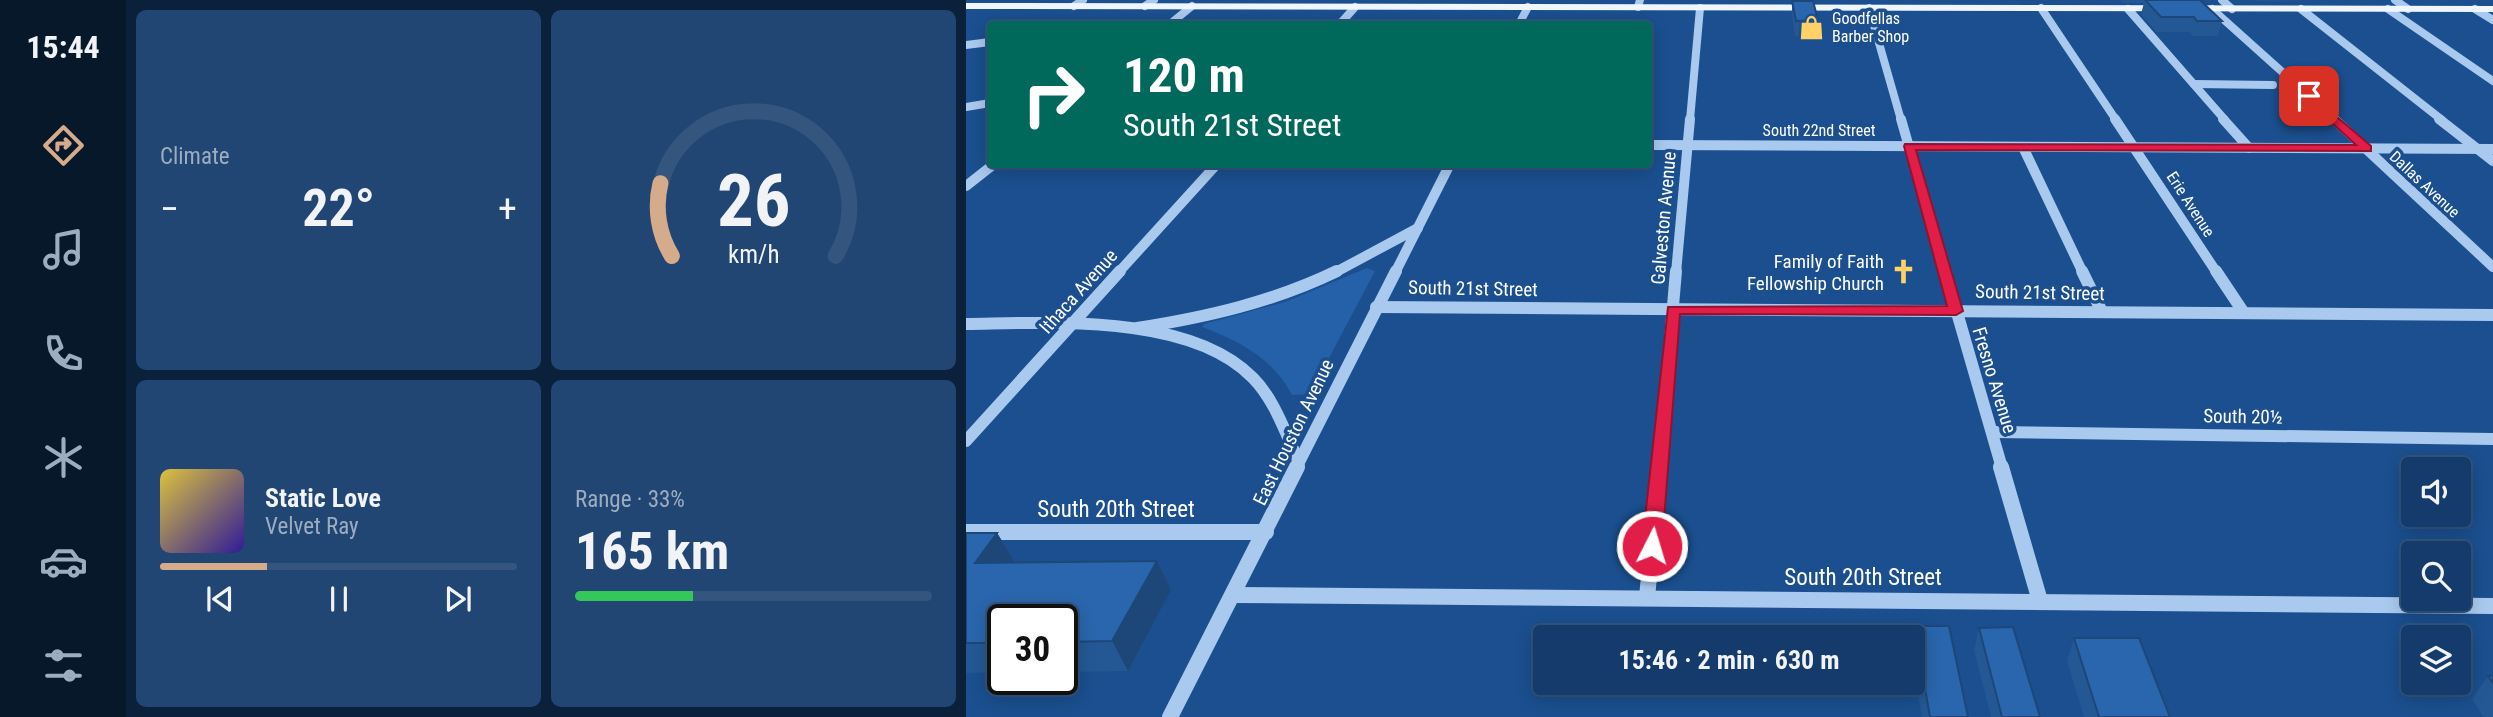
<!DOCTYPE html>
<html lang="en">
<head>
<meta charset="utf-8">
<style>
	body { margin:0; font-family:"Roboto Condensed",sans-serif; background:#214673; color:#f1f3f6; height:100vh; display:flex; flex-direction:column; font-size:26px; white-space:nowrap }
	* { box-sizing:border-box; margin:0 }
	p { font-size:23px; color:#9dadc1 }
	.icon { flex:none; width:38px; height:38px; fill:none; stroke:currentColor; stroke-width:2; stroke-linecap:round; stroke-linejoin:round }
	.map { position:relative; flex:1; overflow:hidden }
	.sheet { display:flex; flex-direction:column; gap:10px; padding:10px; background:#0b203b; width:840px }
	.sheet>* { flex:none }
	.top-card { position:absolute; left:21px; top:21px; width:665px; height:147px; border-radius:7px; box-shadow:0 4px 18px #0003,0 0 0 2px #33557e; background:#00695c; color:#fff; overflow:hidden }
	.buttons { position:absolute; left:1435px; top:457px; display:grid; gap:14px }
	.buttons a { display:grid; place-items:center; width:70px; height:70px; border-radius:7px; background:#143b6b; box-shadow:0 4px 18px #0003,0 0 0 2px #33557e; font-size:35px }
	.speed { position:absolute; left:21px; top:604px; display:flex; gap:14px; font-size:35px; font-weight:700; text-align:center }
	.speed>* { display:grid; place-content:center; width:91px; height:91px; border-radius:50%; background:#143b6b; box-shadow:0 4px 18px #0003,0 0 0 2px #33557e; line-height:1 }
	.speed .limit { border:4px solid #111; border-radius:10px; background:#fff; color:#111 }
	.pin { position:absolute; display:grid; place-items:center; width:60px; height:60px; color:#fff; margin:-30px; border-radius:14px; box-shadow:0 4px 10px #0006 }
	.me { position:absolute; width:77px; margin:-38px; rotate:5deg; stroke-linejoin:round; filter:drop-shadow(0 0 5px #0008) }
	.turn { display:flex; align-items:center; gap:24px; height:147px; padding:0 21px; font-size:32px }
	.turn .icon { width:91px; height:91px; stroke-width:2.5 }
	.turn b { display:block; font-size:49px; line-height:60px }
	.big { font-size:52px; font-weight:700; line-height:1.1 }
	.sheet .card { flex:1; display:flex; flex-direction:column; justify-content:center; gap:10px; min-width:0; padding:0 24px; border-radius:10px; background:#214673 }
	.sheet .dial { align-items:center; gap:0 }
	.dial svg { height:182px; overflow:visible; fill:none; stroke:#33557e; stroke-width:7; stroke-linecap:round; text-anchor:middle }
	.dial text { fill:#f1f3f6; stroke:none }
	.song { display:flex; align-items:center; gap:21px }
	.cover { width:84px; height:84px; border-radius:10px; background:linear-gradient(135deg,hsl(50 70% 55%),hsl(250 70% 35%)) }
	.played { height:7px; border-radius:4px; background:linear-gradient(90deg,#d6ab8b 30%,#33557e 30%) }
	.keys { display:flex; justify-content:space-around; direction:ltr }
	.heat { display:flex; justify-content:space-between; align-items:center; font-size:38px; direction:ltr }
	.charge { height:10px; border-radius:5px; background:linear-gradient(90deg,#34c759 33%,#33557e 0) }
	.sheet .tiles { flex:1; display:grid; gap:10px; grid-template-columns:repeat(2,1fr) }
	.trip { position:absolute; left:567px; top:625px; width:392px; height:70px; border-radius:7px; background:#143b6b; box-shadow:0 4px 18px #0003,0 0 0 2px #33557e; font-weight:700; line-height:70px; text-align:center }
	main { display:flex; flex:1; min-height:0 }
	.menu { display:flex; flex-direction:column; width:126px; justify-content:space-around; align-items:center; background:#08182b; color:#9dadc1 }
	.menu .icon { width:49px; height:49px }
	.menu .on { color:#d6ab8b }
	.menu b { font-size:32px; color:#f1f3f6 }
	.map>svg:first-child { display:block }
	.green { fill:#2461a8 }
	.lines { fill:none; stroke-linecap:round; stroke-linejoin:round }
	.minor-far3 { stroke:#a9c9ee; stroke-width:8 }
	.minor-far2 { stroke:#a9c9ee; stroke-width:10 }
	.minor-far1 { stroke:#a9c9ee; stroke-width:12 }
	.minor { stroke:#a9c9ee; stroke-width:16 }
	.major { fill:#f0f6ff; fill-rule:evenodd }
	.wall { fill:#245895 }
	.shaded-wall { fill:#1d4779 }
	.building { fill:#2a66ad; stroke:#1d4779; stroke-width:2 }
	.route { fill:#e11d48; stroke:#92132f; stroke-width:2 }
	.labels { text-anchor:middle; stroke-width:7; stroke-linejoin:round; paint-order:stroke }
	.far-poi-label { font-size:16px; fill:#fff; stroke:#1b4f8f; text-anchor:start }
	.far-street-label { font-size:16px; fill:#fff; stroke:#1b4f8f }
	.street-label { font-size:19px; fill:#fff; stroke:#1b4f8f }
	.poi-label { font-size:19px; fill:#fff; stroke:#1b4f8f; text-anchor:end }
	.near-street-label { font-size:23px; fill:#fff; stroke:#1b4f8f }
</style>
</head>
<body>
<main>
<nav class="menu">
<b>15:44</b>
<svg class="icon on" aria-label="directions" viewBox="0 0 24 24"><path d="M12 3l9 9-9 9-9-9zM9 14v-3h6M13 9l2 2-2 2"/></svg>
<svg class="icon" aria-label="music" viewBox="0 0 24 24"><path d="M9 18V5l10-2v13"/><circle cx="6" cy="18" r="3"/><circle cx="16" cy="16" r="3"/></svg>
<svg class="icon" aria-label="phone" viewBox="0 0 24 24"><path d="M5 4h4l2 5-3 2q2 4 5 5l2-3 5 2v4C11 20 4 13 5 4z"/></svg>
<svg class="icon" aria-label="climate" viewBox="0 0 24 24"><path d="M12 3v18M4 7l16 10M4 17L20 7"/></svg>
<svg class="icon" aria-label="car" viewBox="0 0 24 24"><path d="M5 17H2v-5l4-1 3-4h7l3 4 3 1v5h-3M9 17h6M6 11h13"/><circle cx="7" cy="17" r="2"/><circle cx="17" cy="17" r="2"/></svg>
<svg class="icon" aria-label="filters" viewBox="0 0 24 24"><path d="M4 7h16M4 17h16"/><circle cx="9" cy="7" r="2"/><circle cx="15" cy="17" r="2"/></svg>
</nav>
<section class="sheet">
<div class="tiles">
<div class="card"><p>Climate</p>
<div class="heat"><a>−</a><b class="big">22°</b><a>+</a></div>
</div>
<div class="card dial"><svg viewBox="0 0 100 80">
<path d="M14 69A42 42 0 1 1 86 69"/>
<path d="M14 69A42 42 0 0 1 9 37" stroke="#d6ab8b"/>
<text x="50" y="56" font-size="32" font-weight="700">26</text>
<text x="50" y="72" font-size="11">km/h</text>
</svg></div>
<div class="card">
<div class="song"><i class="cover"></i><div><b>Static Love</b><p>Velvet Ray</p></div></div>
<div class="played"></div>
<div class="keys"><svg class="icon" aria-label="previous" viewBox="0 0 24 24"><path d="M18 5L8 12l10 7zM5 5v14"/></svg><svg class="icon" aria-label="pause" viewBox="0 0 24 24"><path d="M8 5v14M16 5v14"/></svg><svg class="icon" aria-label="next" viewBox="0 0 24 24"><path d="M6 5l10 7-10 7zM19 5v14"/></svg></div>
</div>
<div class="card"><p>Range · 33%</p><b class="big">165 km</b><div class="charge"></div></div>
</div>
</section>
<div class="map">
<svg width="1527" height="717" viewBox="0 0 1527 717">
	<rect width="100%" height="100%" fill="#1b4f8f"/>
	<path class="green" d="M401,268L409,271L344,394L326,395C307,358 273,341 236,327L238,324L319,302Z"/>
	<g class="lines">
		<g class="minor-far3">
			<path d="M1256,0L1266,9"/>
			<path d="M1429,0L1442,9"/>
			<path d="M108,6L117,0"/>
			<path d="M179,6L188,0"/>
			<path d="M672,7L674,0"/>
			<path d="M903,8L935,120"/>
			<path d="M1075,8L1150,120"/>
			<path d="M1162,9L1259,120"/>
			<path d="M1246,9L1370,120"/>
			<path d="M1335,9L1476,120"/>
			<path d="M1422,9L1527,81"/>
			<path d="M1509,9L1527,20"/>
			<path d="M204,24L226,6"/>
			<path d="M374,24L389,7"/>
			<path d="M553,24L562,7"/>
			<path d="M0,45L24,42"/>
			<path d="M1228,84L1307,85"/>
			<path d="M0,107L24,103"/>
			<path d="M724,120L734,8"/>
		</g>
		<g class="minor-far2">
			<path d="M935,119L979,273"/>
			<path d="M1149,119L1251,273"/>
			<path d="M1257,119L1283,148"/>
			<path d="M1368,119L1527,267"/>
			<path d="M1473,119L1527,161"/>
			<path d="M682,145L1527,149"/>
			<path d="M1057,147L1117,273"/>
			<path d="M0,186L28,164"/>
			<path d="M152,273L251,164"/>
			<path d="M368,273L452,228"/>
			<path d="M429,273L484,164"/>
			<path d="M710,273L724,119"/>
		</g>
		<g class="minor-far1">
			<path d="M979,271L1036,468"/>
			<path d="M1116,271L1136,312"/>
			<path d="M1250,271L1278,313"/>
			<path d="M410,307L1527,315"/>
			<path d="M0,324C84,323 224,313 287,378C309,400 320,435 333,462"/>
			<path d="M171,328C241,317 307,302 371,271"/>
			<path d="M1026,432L1527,439"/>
			<path d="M0,441L154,271"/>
			<path d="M330,468L430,271"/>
			<path d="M693,468L710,271"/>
		</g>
		<g class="minor">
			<path d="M1035,467L1074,601"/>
			<path d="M0,532H300"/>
			<path d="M267,595L1527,606"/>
			<path d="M681,598L693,467"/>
			<path d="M204,717L331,467"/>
		</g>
		<path class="major" d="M0,3L1527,6V12L0,9Z"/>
	</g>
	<g class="wall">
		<path d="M1154,0H1234L1256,21L1252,36H1227L1224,32H1191L1175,14L1178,3H1156Z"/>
		<path d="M1289,0H1361L1290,1Z"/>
		<path d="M826,1L852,20L851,36H829L826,15Z"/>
		<path d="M0,533H31L49,562L191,561L205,590L162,671L96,672V620H37V672L0,673Z"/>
		<path d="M948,626L1002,717H956L947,664L946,637Z"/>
		<path d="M1013,628L1074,717H1025L1008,650Z"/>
		<path d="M1108,638L1204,717H1118L1101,661Z"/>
		<path d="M1522,676H1527V717H1518L1506,699Z"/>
	</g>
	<g class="shaded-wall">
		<path d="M31,533L49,562L9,563Z"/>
		<path d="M191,561L205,590L162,671L146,641Z"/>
	</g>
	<g class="building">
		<path d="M1179,0H1234L1256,21H1231L1228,17H1195Z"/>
		<path d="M826,1H847L852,20L830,21Z"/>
		<path d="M0,533H31L9,563L191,561L146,641L96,642V620H37V643H0Z"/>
		<path d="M948,626H983L1002,717H964Z"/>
		<path d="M1047,627L1074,717H1036L1013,628Z"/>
		<path d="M1108,638H1173L1204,717H1133Z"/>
		<path d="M1522,676H1527V683Z"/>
	</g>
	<path class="route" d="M1343,93L1405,146V151L950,150L997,311L990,315L714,314L696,546L693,551L686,553L679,551L676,546L702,307L981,306L938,146L939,144L1390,145L1339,98L1337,96Z"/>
	<defs>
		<symbol id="shop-bare" viewBox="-9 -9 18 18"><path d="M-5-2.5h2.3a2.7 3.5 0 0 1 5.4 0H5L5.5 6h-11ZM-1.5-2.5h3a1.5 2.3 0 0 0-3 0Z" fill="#ffd166" stroke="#1b4f8f" stroke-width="2.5" paint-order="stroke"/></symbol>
		<symbol id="church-bare" viewBox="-9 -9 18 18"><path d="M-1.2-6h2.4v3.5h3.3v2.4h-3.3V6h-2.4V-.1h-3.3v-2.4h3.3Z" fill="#ffd166" stroke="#1b4f8f" stroke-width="2.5" paint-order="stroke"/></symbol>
	</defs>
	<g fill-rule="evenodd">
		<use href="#shop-bare" x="828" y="10" width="35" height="35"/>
		<use href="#church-bare" x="920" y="254" width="35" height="35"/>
	</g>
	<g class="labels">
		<g class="far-poi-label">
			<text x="866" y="24">Goodfellas<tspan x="866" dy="18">Barber Shop</tspan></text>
		</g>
		<g class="far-street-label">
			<text x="853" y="136">South 22nd Street</text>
			<text transform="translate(1459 184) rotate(43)" y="6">Dallas Avenue</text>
			<text transform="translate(1225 204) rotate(57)" y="6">Erie Avenue</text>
		</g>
		<g class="street-label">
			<text transform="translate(697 218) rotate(-85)" y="7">Galveston Avenue</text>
			<text transform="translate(507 288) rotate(1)" y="7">South 21st Street</text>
			<text transform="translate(112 291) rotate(-48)" y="7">Ithaca Avenue</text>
			<text transform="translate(1074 292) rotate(1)" y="7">South 21st Street</text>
			<text transform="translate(1029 380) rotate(73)" y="7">Fresno Avenue</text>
			<text transform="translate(1277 416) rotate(1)" y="7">South 20½</text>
			<text transform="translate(327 432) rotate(-64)" y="7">East Houston Avenue</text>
		</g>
		<g class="poi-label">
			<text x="918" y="268">Family of Faith<tspan x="918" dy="22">Fellowship Church</tspan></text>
		</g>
		<g class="near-street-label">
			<text x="150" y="517">South 20th Street</text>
			<text x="897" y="585">South 20th Street</text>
		</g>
	</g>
</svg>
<div class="buttons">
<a><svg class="icon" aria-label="sound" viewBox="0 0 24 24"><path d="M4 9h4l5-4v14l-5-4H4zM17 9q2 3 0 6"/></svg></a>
<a><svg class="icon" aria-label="search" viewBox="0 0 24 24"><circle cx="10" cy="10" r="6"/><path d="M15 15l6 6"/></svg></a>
<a><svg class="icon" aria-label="layers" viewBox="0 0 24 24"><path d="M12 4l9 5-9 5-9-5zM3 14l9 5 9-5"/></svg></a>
</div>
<div class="speed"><div class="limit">30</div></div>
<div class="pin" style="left:1343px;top:96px;background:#d93025"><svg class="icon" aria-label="arrive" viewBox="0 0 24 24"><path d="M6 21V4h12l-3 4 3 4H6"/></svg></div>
<svg class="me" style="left:686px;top:546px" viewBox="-20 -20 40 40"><circle r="17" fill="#e11d48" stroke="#fff" stroke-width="3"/><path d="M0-11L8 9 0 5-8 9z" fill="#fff"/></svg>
<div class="trip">15:46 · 2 min · 630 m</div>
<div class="top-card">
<div class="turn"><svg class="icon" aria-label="right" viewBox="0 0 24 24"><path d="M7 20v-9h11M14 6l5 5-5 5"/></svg><div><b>120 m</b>South 21st Street</div></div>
</div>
</div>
</main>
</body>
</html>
